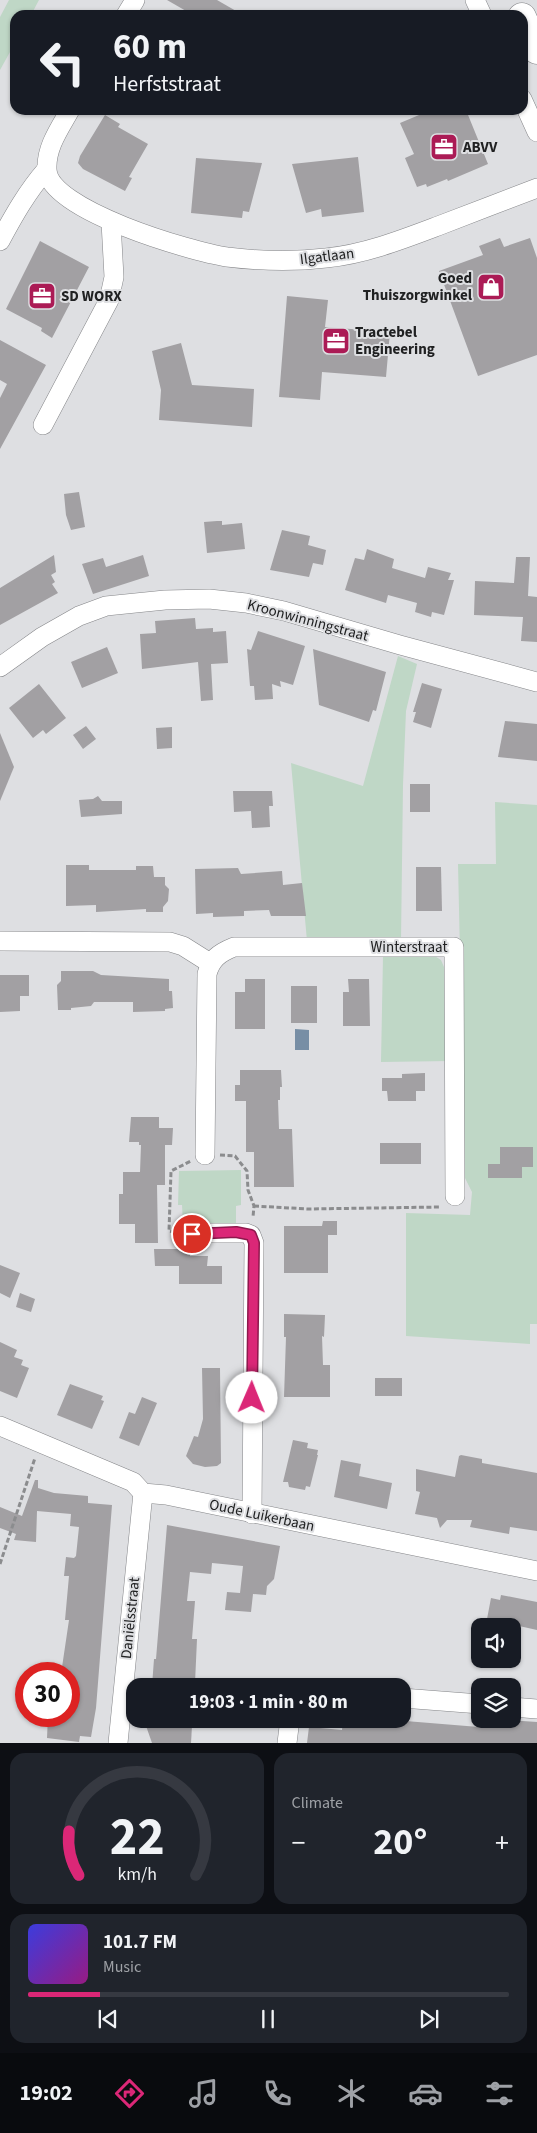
<!DOCTYPE html>
<html lang="en">
<head>
<meta charset="utf-8">
<style>
	body { margin:0; font-family:"Source Sans 3",sans-serif; background:#20242c; color:#f1f3f6; height:100vh; display:flex; flex-direction:column; font-size:19px; white-space:nowrap }
	* { box-sizing:border-box; margin:0 }
	p { font-size:16px; color:#9ea1a6 }
	.icon { flex:none; width:28px; height:28px; fill:none; stroke:currentColor; stroke-width:2; stroke-linecap:round; stroke-linejoin:round }
	.map { position:relative; height:1743px; overflow:hidden }
	.drawer { display:flex; flex-direction:column; gap:10px; padding:10px; background:#0d0f14; flex:1 }
	.drawer>* { flex:none }
	.hud { position:absolute; left:10px; top:10px; width:518px; height:105px; border-radius:15px; box-shadow:0 1px 4px #0004; background:#171b24; color:#f1f3f6; overflow:hidden }
	.buttons { position:absolute; left:471px; top:1618px; display:grid; gap:10px }
	.buttons a { display:grid; place-items:center; width:50px; height:50px; border-radius:10px; background:#171b24; box-shadow:0 1px 4px #0004; font-size:25px }
	.speed { position:absolute; left:15px; top:1662px; display:flex; gap:10px; font-size:25px; font-weight:700; text-align:center }
	.speed>* { display:grid; place-content:center; width:65px; height:65px; border-radius:50%; background:#171b24; box-shadow:0 1px 4px #0004; line-height:1 }
	.speed .limit { border:8px solid #d22; background:#fff; color:#111 }
	.pin { position:absolute; display:grid; place-items:center; width:42px; height:42px; color:#fff; margin:-21px; border:2px solid #fff; border-radius:50%; box-shadow:0 1px 5px #0007 }
	.me { position:absolute; width:55px; margin:-28px; rotate:1deg; stroke-linejoin:round; filter:drop-shadow(0 0 4px #0008) }
	.turn { display:flex; align-items:center; gap:18px; height:105px; padding:0 20px; font-size:22px }
	.turn .icon { width:65px; height:65px; stroke-width:2.5 }
	.turn b { display:block; font-size:35px; line-height:42px }
	.big { font-size:38px; font-weight:700; line-height:1.1 }
	.drawer .card { flex:1; display:flex; flex-direction:column; justify-content:center; gap:8px; min-width:0; padding:0 18px; border-radius:15px; background:#20242c }
	.drawer .dial { align-items:center; gap:0 }
	.dial svg { height:130px; overflow:visible; fill:none; stroke:#363941; stroke-width:7; stroke-linecap:round; text-anchor:middle }
	.dial text { fill:#f1f3f6; stroke:none }
	.song { display:flex; align-items:center; gap:15px }
	.cover { width:60px; height:60px; border-radius:8px; background:linear-gradient(135deg,hsl(240 70% 55%),hsl(310 70% 35%)) }
	.played { height:5px; border-radius:2px; background:linear-gradient(90deg,#db2777 15%,#363941 15%) }
	.keys { display:flex; justify-content:space-around; direction:ltr }
	.heat { display:flex; justify-content:space-between; align-items:center; font-size:28px; direction:ltr }
	.drawer .tiles { flex:1; display:grid; gap:10px; grid-template-columns:1fr 1fr }
	.card:last-child { grid-column:span 2 }
	.trip { position:absolute; left:126px; top:1678px; width:285px; height:50px; border-radius:15px; background:#171b24; box-shadow:0 1px 4px #0004; font-weight:700; line-height:50px; text-align:center }
	.dock { display:flex; height:80px; justify-content:space-around; align-items:center; background:#090b0e; color:#9ea1a6 }
	.dock .icon { width:35px; height:35px }
	.dock .selected { color:#db2777 }
	.dock b { font-size:22px; color:#f1f3f6 }
	.map>svg:first-child { display:block }
	.green { fill:#bfd7c6 }
	.water { fill:#778ea5 }
	.building { fill:#a2a0a3 }
	.lines { fill:none; stroke-linecap:round; stroke-linejoin:round }
	.minor-casing { stroke:#848588; stroke-width:20 }
	.highway-casing { stroke:#848588; stroke-width:29 }
	.path { stroke:#8b8c8e; stroke-width:3; stroke-dasharray:5 2.5; stroke-linecap:butt }
	.minor { stroke:#fff; stroke-width:19 }
	.highway { stroke:#fff; stroke-width:28 }
	.route-casing { stroke:#8e194d; stroke-width:12 }
	.route { stroke:#db2777; stroke-width:9 }
	.labels { text-anchor:middle; stroke-width:4; stroke-linejoin:round; paint-order:stroke }
	.poi-label { font-size:15px; font-weight:bold; fill:#202122; stroke:#dedfe2; text-anchor:start }
	.street-label { font-size:15px; fill:#202122; stroke:#dedfe2 }
</style>
</head>
<body>
<div class="map">
<svg width="537" height="1743" viewBox="0 0 537 1743">
	<rect width="100%" height="100%" fill="#dedfe2"/>
	<g class="green">
		<path d="M9,0H39L31,15H15V43L0,70V17Z"/>
		<path d="M398,656L417,664L406,711L403,785L401,940L307,941L291,763L363,786Z"/>
		<path d="M495,802L537,805V1324H530V1344L406,1336V1213L470,1215L472,1192L465,1178L458,864H496Z"/>
		<path d="M433,955L441,960L447,974L451,1061L381,1062L383,956Z"/>
		<path d="M241,1170V1205L236,1206V1225H183L182,1205H178L179,1171Z"/>
	</g>
	<path class="water" d="M295,1029L309,1030V1050H295Z"/>
	<g class="building">
		<path d="M167,0H217L243,15H193Z"/>
		<path d="M431,110H466L488,164L448,181L447,179L427,187L426,184L417,187L405,158L414,154L400,123Z"/>
		<path d="M105,115L120,124L118,127L148,144L129,177L132,178L125,191L83,169L78,163L80,156Z"/>
		<path d="M358,157L364,212L322,217L321,209L306,213L292,164Z"/>
		<path d="M196,158L262,163L249,212L243,211L242,218L191,213Z"/>
		<path d="M500,238L504,247L530,238L537,258V355L478,376L439,271L483,255L479,246Z"/>
		<path d="M40,241L89,267L52,338L41,331L42,328L6,309Z"/>
		<path d="M287,296L328,300L325,327L390,332L386,377L322,372L320,400L279,397Z"/>
		<path d="M0,340L46,365L0,449V398L7,384L0,380Z"/>
		<path d="M181,343L192,385L254,389L252,427L159,420L161,390L152,351Z"/>
		<path d="M79,492L85,527L71,530L66,515L64,494Z"/>
		<path d="M217,521H222V525L242,523L245,549L207,553L204,522Z"/>
		<path d="M282,530L310,536L308,545L326,550L323,565L313,563L309,577L270,570Z"/>
		<path d="M367,549L394,559L392,568L425,578L428,567L451,573L448,580H454L444,615L432,612L431,617L415,612L417,603L388,595L386,603L345,590L355,558L364,560Z"/>
		<path d="M54,555L56,572L51,575L55,582L52,584L58,593L0,625V588Z"/>
		<path d="M143,555L149,576L93,594L82,564L103,558L106,567Z"/>
		<path d="M516,557H530L528,596L537,597V642L521,641L523,617L474,615L475,581L514,583Z"/>
		<path d="M195,618L196,629L213,628V632L226,631L228,663L211,664L213,700L201,701L198,662L142,669L140,634L156,633L155,621Z"/>
		<path d="M258,631L305,646L293,685L280,681L281,687L272,684L273,699L255,700L254,686H250L247,649L251,650Z"/>
		<path d="M107,647L118,673L82,688L71,662Z"/>
		<path d="M313,649L386,672L376,711L373,710L369,722L319,705Z"/>
		<path d="M422,683L442,689L431,728L413,722L416,712H413Z"/>
		<path d="M39,684L66,718L46,734L43,730L33,738L9,708Z"/>
		<path d="M505,721L537,724V761L498,757Z"/>
		<path d="M86,726L96,739L83,749L73,735Z"/>
		<path d="M172,727V748L157,749L156,728Z"/>
		<path d="M0,733L14,767L0,801Z"/>
		<rect x="410" y="784" width="20" height="28"/>
		<path d="M233,791H272L273,806H269L270,827L252,828L251,811L234,812Z"/>
		<path d="M98,796L102,801H122V814L81,817L79,800L93,799Z"/>
		<path d="M66,865H89V870H136V866H153L154,877H165V885L169,889L168,901L163,907V912H146V909L96,912V905L66,906Z"/>
		<path d="M416,867H441L442,911H416Z"/>
		<path d="M238,868L241,874L282,871L283,885L302,883L306,916H271L269,910L244,911V916L213,917V913L196,914L195,869Z"/>
		<path d="M61,971H93L101,975L169,979V991H172L173,1008L165,1009V1011L133,1012V1002H94L91,1006L71,1008V1010H58L57,985L61,981Z"/>
		<path d="M0,975H29V996H20V1011L0,1012Z"/>
		<path d="M245,979H265V1029H235V992H245Z"/>
		<path d="M348,979H369L370,1026H343V992H349Z"/>
		<rect x="291" y="986" width="26" height="37"/>
		<path d="M240,1070H281L282,1087H280V1100H278L279,1129H292L294,1187H254V1152H246V1101H235V1085H240Z"/>
		<path d="M425,1073V1091H416V1101H388L387,1091H382V1078H402V1074Z"/>
		<path d="M131,1117H159V1128H173L172,1145H165V1185H157L158,1243H135V1224H119V1194H123V1172H140L141,1145H139V1142H129Z"/>
		<rect x="380" y="1143" width="41" height="21"/>
		<path d="M500,1147H533V1167H522V1178H488V1164H500Z"/>
		<path d="M323,1221H337V1235H328V1273H284V1226H322Z"/>
		<path d="M154,1249H190V1256H208L207,1266H222V1284H179V1266H155Z"/>
		<path d="M0,1265L20,1273L10,1298L0,1293Z"/>
		<path d="M20,1293L35,1299L31,1312L16,1307Z"/>
		<path d="M284,1314L325,1315L324,1337L322,1336L323,1365H330V1397H284L286,1337H284Z"/>
		<path d="M0,1342L17,1350L14,1357L23,1360L21,1365L29,1368L17,1398L0,1391Z"/>
		<path d="M202,1368H220L221,1463L217,1466L205,1467L193,1464L186,1456L194,1436L198,1437L203,1419Z"/>
		<rect x="375" y="1378" width="27" height="18"/>
		<path d="M70,1384L103,1396L101,1400L104,1401L92,1429L57,1415Z"/>
		<path d="M142,1397L157,1403L139,1446L119,1438L129,1412L135,1414Z"/>
		<path d="M293,1440L308,1443L307,1448L318,1450L317,1455H318L310,1487L306,1486L305,1490L289,1487L288,1482H283Z"/>
		<path d="M461,1455L482,1459V1463L537,1473V1531L510,1527L509,1534L470,1527L472,1520H447L440,1528L437,1518L415,1514L420,1492L416,1491V1469L455,1477L459,1456Z"/>
		<path d="M341,1460L361,1464L359,1476L392,1483L387,1509L334,1497Z"/>
		<path d="M35,1480H38V1488L54,1493L88,1496V1503L112,1505L96,1708L91,1737L80,1736L79,1742L47,1738L48,1716H69V1674H61L69,1620H65L69,1576H64L66,1557L74,1558L76,1556L79,1527L70,1526L71,1514L37,1511L36,1542L14,1540L16,1534L0,1528V1507L22,1516Z"/>
		<path d="M167,1525L280,1546L274,1579L267,1586L266,1595L253,1594L251,1612L225,1610L227,1592L240,1593L243,1566L212,1563L211,1574L190,1572L187,1601H195L192,1639H197L195,1683L184,1682L183,1686H152L154,1659H156Z"/>
		<path d="M501,1595L537,1602V1630L487,1619L491,1598L500,1600Z"/>
		<path d="M343,1719H381L491,1728L492,1719L537,1722V1743H307L309,1727L342,1730Z"/>
		<path d="M145,1723L192,1726L191,1743H152Z"/>
	</g>
	<g class="lines">
		<defs>
			<g id="minor">
				<path d="M475,0L482,15"/>
				<path d="M126,15L135,0"/>
				<path d="M522,99L537,132"/>
				<path d="M70,110C60,128 46,147 47,169C47,210 193,252 227,257C260,261 293,262 326,258C365,254 401,240 438,226C471,213 504,201 537,188"/>
				<path d="M0,241C14,215 27,192 46,170"/>
				<path d="M43,425L109,300L114,277L111,222"/>
				<path d="M0,667L42,637L79,616L106,606L165,600L209,599L246,603L284,611L400,645L537,682"/>
				<path d="M0,941L170,942L183,946L210,963"/>
				<path d="M205,1155L207,974C211,959 219,953 234,947H454L455,1196"/>
				<path d="M192,1233H246L251,1235L254,1243L252,1514"/>
				<path d="M0,1426L133,1482L143,1493L166,1495L537,1571"/>
				<path d="M402,1698L480,1704"/>
				<path d="M512,1707L537,1709"/>
				<path d="M118,1743L143,1493"/>
				<path d="M287,1743L290,1719"/>
			</g>
			<path id="highway" d="M522,17L537,50"/>
		</defs>
		<use href="#minor" class="minor-casing"/>
		<use href="#highway" class="highway-casing"/>
		<g class="path">
			<path d="M220,1155L235,1156L247,1171L248,1190L254,1206L253,1217"/>
			<path d="M254,1206L308,1209L441,1207"/>
			<path d="M175,1232L169,1231L171,1171L191,1161"/>
			<path d="M0,1564L35,1458"/>
		</g>
		<use href="#minor" class="minor"/>
		<use href="#highway" class="highway"/>
	</g>
	<g class="lines">
		<defs>
			<path id="route" d="M192,1234L236,1232L251,1235L254,1243L252,1398"/>
		</defs>
		<use href="#route" class="route-casing"/>
		<use href="#route" class="route"/>
	</g>
	<defs>
		<symbol id="office-square" viewBox="-11 -11 22 22"><rect x="-9" y="-9" width="18" height="18" rx="4" fill="#ab1b55" stroke="#dedfe2"/><path d="M-6-3h4V-5.5h4V-3h4V5H-6ZM-1-4.5V-3h2v-1.5ZM-6 0V1H6V0Z" fill="#fff"/></symbol>
		<symbol id="shop-square" viewBox="-11 -11 22 22"><rect x="-9" y="-9" width="18" height="18" rx="4" fill="#ab1b55" stroke="#dedfe2"/><path d="M-5-2.5h2.3a2.7 3.5 0 0 1 5.4 0H5L5.5 6h-11ZM-1.5-2.5h3a1.5 2.3 0 0 0-3 0Z" fill="#fff"/></symbol>
	</defs>
	<g fill-rule="evenodd">
		<use href="#office-square" x="428" y="131" width="32" height="32"/>
		<use href="#shop-square" x="475" y="271" width="32" height="32"/>
		<use href="#office-square" x="26" y="280" width="32" height="32"/>
		<use href="#office-square" x="320" y="325" width="32" height="32"/>
	</g>
	<g class="labels">
		<g class="poi-label">
			<text x="463" y="152">ABVV</text>
			<text x="472" y="283" text-anchor="end">Goed<tspan x="472" dy="17">Thuiszorgwinkel</tspan></text>
			<text x="61" y="301">SD WORX</text>
			<text x="355" y="337">Tractebel<tspan x="355" dy="17">Engineering</tspan></text>
		</g>
		<g class="street-label">
			<text transform="translate(327 256) rotate(-7)" y="5">Ilgatlaan</text>
			<text transform="translate(308 620) rotate(15)" y="5">Kroonwinningstraat</text>
			<text x="409" y="952">Winterstraat</text>
			<text transform="translate(262 1515) rotate(12)" y="5">Oude Luikerbaan</text>
			<text transform="translate(130 1618) rotate(-84)" y="5">Daniëlsstraat</text>
		</g>
	</g>
</svg>
<div class="buttons">
<a><svg class="icon" aria-label="sound" viewBox="0 0 24 24"><path d="M4 9h4l5-4v14l-5-4H4zM17 9q2 3 0 6"/></svg></a>
<a><svg class="icon" aria-label="layers" viewBox="0 0 24 24"><path d="M12 4l9 5-9 5-9-5zM3 14l9 5 9-5"/></svg></a>
</div>
<div class="speed"><div class="limit">30</div></div>
<div class="pin" style="left:192px;top:1234px;background:#d93025"><svg class="icon" aria-label="arrive" viewBox="0 0 24 24"><path d="M6 21V4h12l-3 4 3 4H6"/></svg></div>
<svg class="me" style="left:252px;top:1398px" viewBox="-20 -20 40 40"><circle r="19" fill="#fff"/><path d="M0-13L10 11 0 6-10 11z" fill="#db2777"/></svg>
<div class="trip">19:03 · 1 min · 80 m</div>
<div class="hud">
<div class="turn"><svg class="icon" aria-label="left" viewBox="0 0 24 24"><path d="M17 20v-9H6M10 6l-5 5 5 5"/></svg><div><b>60 m</b>Herfststraat</div></div>
</div>
</div>
<section class="drawer">
<div class="tiles">
<div class="card dial"><svg viewBox="0 0 100 80">
<path d="M14 69A42 42 0 1 1 86 69"/>
<path d="M14 69A42 42 0 0 1 8 42" stroke="#db2777"/>
<text x="50" y="56" font-size="32" font-weight="700">22</text>
<text x="50" y="72" font-size="11">km/h</text>
</svg></div>
<div class="card"><p>Climate</p>
<div class="heat"><a>−</a><b class="big">20°</b><a>+</a></div>
</div>
<div class="card">
<div class="song"><i class="cover"></i><div><b>101.7 FM</b><p>Music</p></div></div>
<div class="played"></div>
<div class="keys"><svg class="icon" aria-label="previous" viewBox="0 0 24 24"><path d="M18 5L8 12l10 7zM5 5v14"/></svg><svg class="icon" aria-label="pause" viewBox="0 0 24 24"><path d="M8 5v14M16 5v14"/></svg><svg class="icon" aria-label="next" viewBox="0 0 24 24"><path d="M6 5l10 7-10 7zM19 5v14"/></svg></div>
</div>
</div>
</section>
<nav class="dock">
<b>19:02</b>
<svg class="icon selected" aria-label="directions" viewBox="0 0 24 24"><path d="M12 3l9 9-9 9-9-9zM9 14v-3h6M13 9l2 2-2 2"/></svg>
<svg class="icon" aria-label="music" viewBox="0 0 24 24"><path d="M9 18V5l10-2v13"/><circle cx="6" cy="18" r="3"/><circle cx="16" cy="16" r="3"/></svg>
<svg class="icon" aria-label="phone" viewBox="0 0 24 24"><path d="M5 4h4l2 5-3 2q2 4 5 5l2-3 5 2v4C11 20 4 13 5 4z"/></svg>
<svg class="icon" aria-label="climate" viewBox="0 0 24 24"><path d="M12 3v18M4 7l16 10M4 17L20 7"/></svg>
<svg class="icon" aria-label="car" viewBox="0 0 24 24"><path d="M5 17H2v-5l4-1 3-4h7l3 4 3 1v5h-3M9 17h6M6 11h13"/><circle cx="7" cy="17" r="2"/><circle cx="17" cy="17" r="2"/></svg>
<svg class="icon" aria-label="filters" viewBox="0 0 24 24"><path d="M4 7h16M4 17h16"/><circle cx="9" cy="7" r="2"/><circle cx="15" cy="17" r="2"/></svg>
</nav>
</body>
</html>
